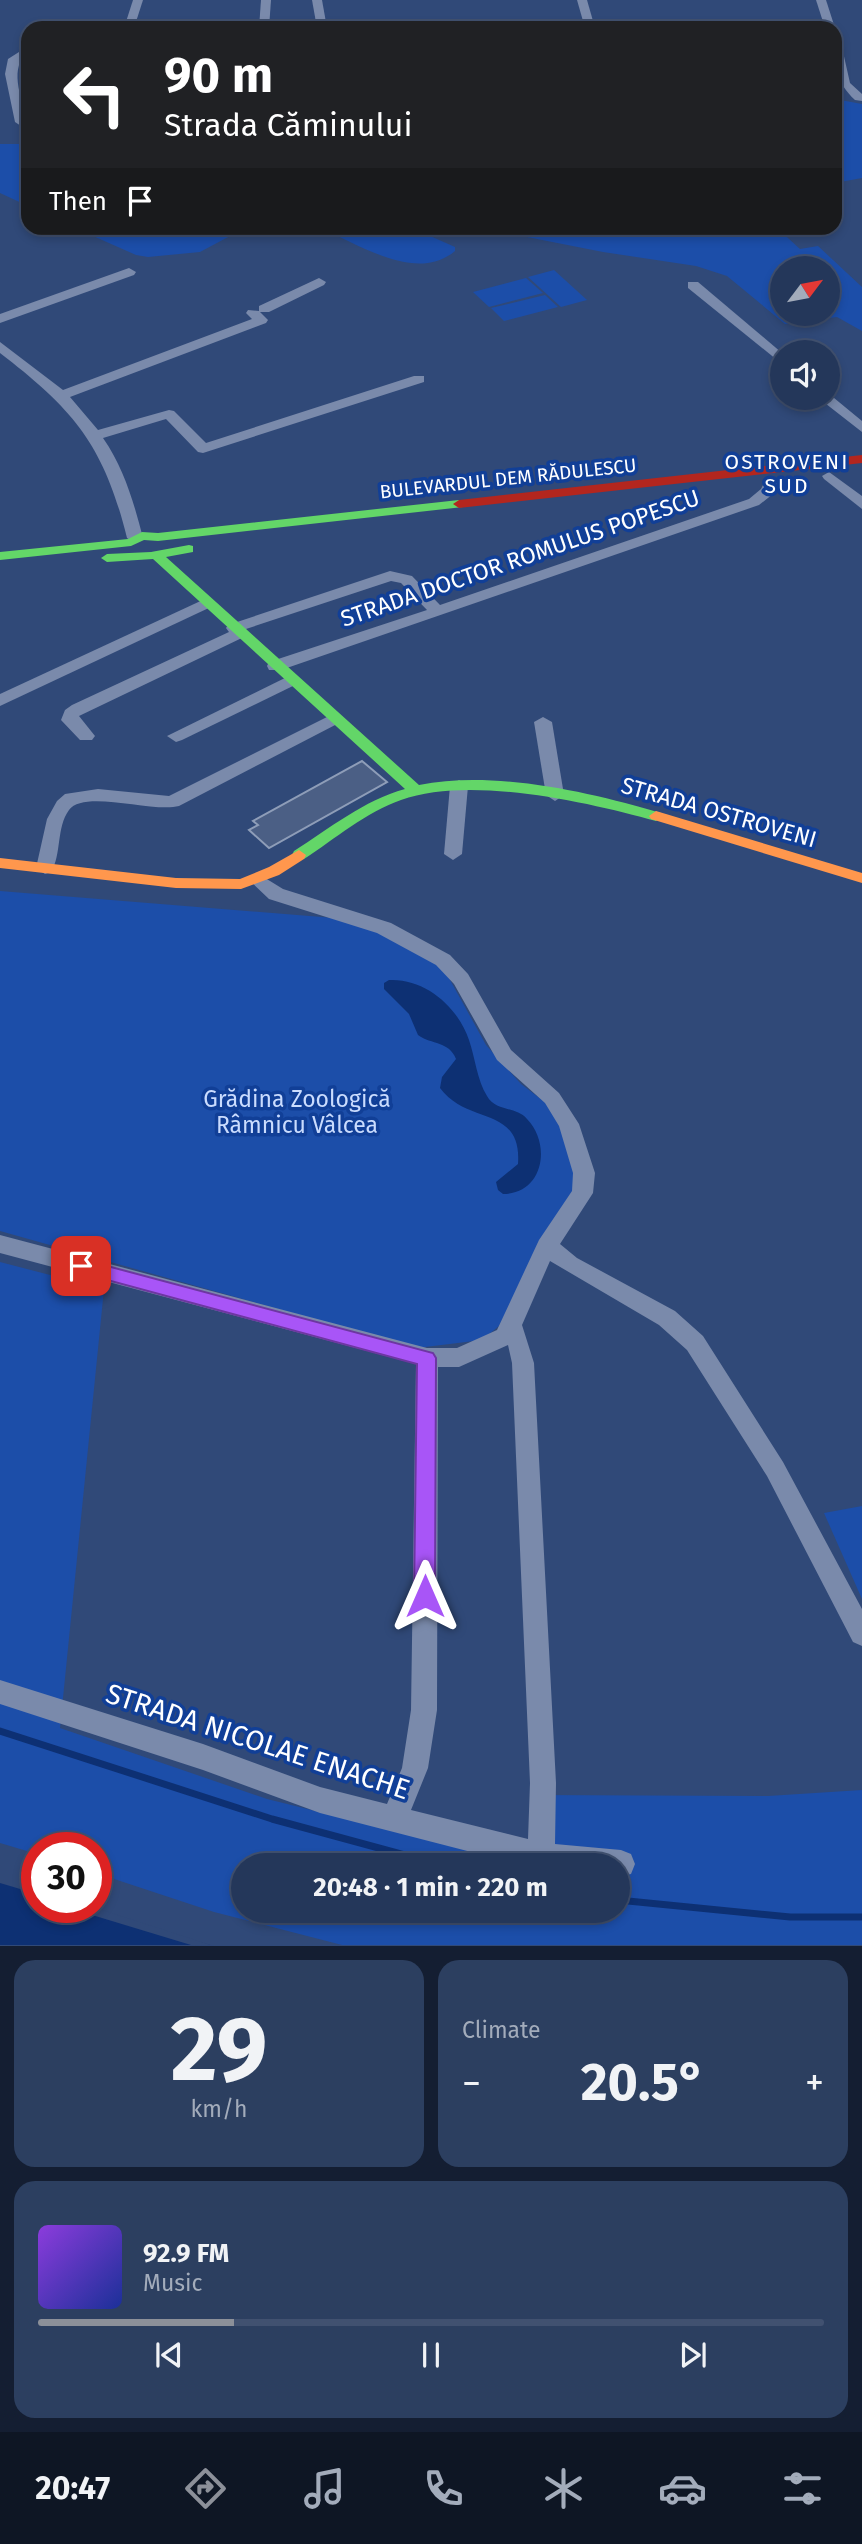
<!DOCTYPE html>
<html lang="en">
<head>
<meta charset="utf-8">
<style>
	body { margin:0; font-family:"Fira Sans",sans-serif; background:#2c3f60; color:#f1f3f6; height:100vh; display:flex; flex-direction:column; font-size:26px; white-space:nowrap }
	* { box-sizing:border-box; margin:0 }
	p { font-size:23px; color:#a3acbb }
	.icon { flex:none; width:38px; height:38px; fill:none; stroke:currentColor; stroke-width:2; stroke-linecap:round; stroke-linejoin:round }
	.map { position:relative; height:1946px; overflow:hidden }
	.sheet { display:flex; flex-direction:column; gap:14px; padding:14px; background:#141e32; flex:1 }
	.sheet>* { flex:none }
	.top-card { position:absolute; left:21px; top:21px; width:821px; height:214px; border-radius:21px; box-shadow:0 4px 10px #0003,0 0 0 2px #415170; background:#202124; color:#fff; overflow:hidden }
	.needle { width:46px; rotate:58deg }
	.buttons { position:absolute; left:770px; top:256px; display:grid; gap:14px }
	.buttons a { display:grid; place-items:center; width:70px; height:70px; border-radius:50%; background:#24375a; box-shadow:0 4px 10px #0003,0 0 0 2px #415170; font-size:35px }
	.speed { position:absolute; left:21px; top:1832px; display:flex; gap:14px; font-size:35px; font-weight:700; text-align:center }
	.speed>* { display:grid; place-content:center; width:91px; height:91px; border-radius:50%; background:#24375a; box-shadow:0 4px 10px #0003,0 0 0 2px #415170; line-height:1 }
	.speed .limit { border:10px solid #d22; background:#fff; color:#111 }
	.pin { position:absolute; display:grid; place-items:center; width:60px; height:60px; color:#fff; margin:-30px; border-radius:14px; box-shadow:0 4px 10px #0006 }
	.me { position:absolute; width:77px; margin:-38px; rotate:0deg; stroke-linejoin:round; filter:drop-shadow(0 0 5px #0008) }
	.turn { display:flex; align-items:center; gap:24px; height:147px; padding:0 28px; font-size:32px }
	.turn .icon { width:91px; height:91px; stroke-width:2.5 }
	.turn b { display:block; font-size:49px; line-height:60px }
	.then { display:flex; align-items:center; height:66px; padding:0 28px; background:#0003; gap:14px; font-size:26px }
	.big { font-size:52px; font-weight:700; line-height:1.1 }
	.sheet .widget { flex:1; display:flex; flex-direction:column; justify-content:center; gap:10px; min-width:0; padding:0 24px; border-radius:21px; background:#2c3f60 }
	.sheet .dial { align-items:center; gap:0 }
	.dial b { font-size:91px; line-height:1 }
	.song { display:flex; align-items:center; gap:21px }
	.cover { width:84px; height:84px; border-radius:10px; background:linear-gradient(135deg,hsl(270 70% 55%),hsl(230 70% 35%)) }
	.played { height:7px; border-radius:4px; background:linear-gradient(90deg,#8c9099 25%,#415170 25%) }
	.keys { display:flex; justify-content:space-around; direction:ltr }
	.heat { display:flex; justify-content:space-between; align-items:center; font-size:38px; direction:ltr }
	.sheet .tiles { flex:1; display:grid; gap:14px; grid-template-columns:1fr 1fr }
	.widget:last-child { grid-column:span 2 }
	.trip { position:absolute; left:231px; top:1853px; width:399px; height:70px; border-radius:35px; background:#24375a; box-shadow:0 4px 10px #0003,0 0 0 2px #415170; font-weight:700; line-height:70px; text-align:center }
	.dock { display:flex; height:112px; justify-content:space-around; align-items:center; background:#0e1624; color:#a3acbb }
	.dock .icon { width:49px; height:49px }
	.dock .current { color:#8c9099 }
	.dock b { font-size:32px; color:#f1f3f6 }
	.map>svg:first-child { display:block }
	.green { fill:#1c4ea9; fill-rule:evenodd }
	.water { fill:#0d3073 }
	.pier { fill:#304978 }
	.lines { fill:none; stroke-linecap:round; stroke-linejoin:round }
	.stream { stroke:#0d3073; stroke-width:7 }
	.building { fill:#4b5f85; stroke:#8e9db8; stroke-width:2 }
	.street { fill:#7a8aab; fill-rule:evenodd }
	.fast { fill:#63d668; fill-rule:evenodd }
	.slow { fill:#ff974d; fill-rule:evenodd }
	.jam { fill:#b3261e; fill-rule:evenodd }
	.route { fill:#a855f7; stroke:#6d37a1; stroke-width:2 }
	.labels { text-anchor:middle; stroke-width:7; stroke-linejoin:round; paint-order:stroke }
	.far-street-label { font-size:19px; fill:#fff; stroke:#113f97 }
	.far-quarter-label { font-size:21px; letter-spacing:2px; fill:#fff; stroke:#113f97 }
	.street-label { font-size:23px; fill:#fff; stroke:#113f97 }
	.park-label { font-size:23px; fill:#cadcfe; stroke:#113f97 }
	.near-street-label { font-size:28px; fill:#fff; stroke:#113f97 }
</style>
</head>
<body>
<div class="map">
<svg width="862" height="1946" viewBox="0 0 862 1946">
	<rect width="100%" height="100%" fill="#304978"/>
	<g class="green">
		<path d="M835,99L862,104V178L835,183Z"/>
		<path d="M0,144H28V206L0,193Z"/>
		<path d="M75,228H245L200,252L148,257L136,255Z"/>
		<path d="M319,228H412L455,247V251C416,284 358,243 319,228Z"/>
		<path d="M482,228H777L800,249L818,246L862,287V331L837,317L785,324L727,276L696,266L603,252ZM782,268H828V313H782Z"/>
		<path d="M554,270L587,300L561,307L528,277Z"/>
		<path d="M526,278L543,293L489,307L473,292Z"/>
		<path d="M545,295L558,307L504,321L491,308Z"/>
		<path d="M0,891L334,918L388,935L444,969L486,1045L521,1084L554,1109L579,1180L499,1326L482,1340L417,1348L0,1231Z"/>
		<path d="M0,1262L104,1289L60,1728L267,1799L533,1865L243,1866V1911H618V1866L534,1865L530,1795L768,1796L862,1790V1945H342L214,1912L96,1873V1848H37V1854L0,1843Z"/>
		<path d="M862,1506V1599L824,1513Z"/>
	</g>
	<g class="water">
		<path d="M389,980C425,978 458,1007 469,1040C475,1057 477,1080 487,1096C496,1112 516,1106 527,1119C552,1145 543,1194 503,1194L498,1190L496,1182L518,1164C522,1105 468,1126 440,1088L442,1077L456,1059C449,1041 432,1045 418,1035L409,1014L384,989V983Z"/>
		<path d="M0,1883L37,1894V1908H83L210,1945H0Z"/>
	</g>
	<path class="pier" d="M69,1908H96L214,1946L191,1945Z"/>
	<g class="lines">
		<g class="stream">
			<path d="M0,1731L272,1819L445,1866"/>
			<path d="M618,1900L790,1917H862"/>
		</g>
	</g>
	<path class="building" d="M362,761L387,782L269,848L249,830L258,825L253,821Z"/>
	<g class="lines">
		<g class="street">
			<path d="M133,0H143L134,28H124Z"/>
			<path d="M261,0H271L269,28H259Z"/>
			<path d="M312,0H322L327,28H317Z"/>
			<path d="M577,0H587L595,28H585Z"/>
			<path d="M816,0H826L835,28V29L825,28Z"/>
			<path d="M835,40L841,43L850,83L862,94V101L855,100C836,82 834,66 835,40Z"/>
			<path d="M19,52L25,55C9,71 23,102 27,122L21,126L15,122L5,74L8,59Z"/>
			<path d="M129,268L136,272L134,275L0,323V314Z"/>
			<path d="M319,278L326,282L324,285L269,312H260L268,320L266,323L70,397L98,430L169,410L174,411L206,443L414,376H424V382L203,453L198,452L166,419L103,438C124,468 134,503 143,538L135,543L127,538C104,445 74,410 0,353V342L63,390L252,319L246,313L248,310L259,311V306Z"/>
			<path d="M688,282H698L782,353V364L688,288Z"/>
			<path d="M828,393L862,421V432L821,400L819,397H828Z"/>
			<path d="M829,472L862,496V509L824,479L822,476Z"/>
			<path d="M771,478L778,482L773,494L759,505L281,670H269L267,666L269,662L427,610L401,583L391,581L246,629L248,633L246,636L79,716L95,736L92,740H80L61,720L65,710L72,705L229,632L226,628L228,625L390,571L412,576L440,605L749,499L761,489L766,479Z"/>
			<path d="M207,598L213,600V606L0,706V694Z"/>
			<path d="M291,675L299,680L297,684L182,740L176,742L167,736Z"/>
			<path d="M333,714L339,715L342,719L339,723L179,806C153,813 84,789 69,810C56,828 62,854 51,872L45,874L36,868L47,819L57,801L65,794L98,789L169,796Z"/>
			<path d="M543,717L552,722L564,795L555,801L546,795L534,722Z"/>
			<path d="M459,780L468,786L462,854L453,860L444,854L450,786Z"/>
			<path d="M257,873L283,889L391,923L450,955L468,974L511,1050L559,1093L579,1124L595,1173L593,1193L560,1244L577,1258L675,1311L703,1336L783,1462L862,1609V1646L853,1642L767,1476L687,1350L659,1325L550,1261L522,1325L534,1363L556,1783L555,1844L621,1850L631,1854L635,1864L631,1874L618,1877V1866H525L320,1813L203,1770L0,1704V1680L203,1744L320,1787L387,1804L402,1768L411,1710L416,1364L0,1253V1235L427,1348H457L497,1330L539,1240L572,1191L573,1173L559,1126L545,1103L497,1060L454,984L436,965L377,933L269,899L248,879ZM508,1345L512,1363L530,1783L528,1839L411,1810L428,1768L437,1710L438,1367H459Z"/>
		</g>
		<g class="fast">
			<path d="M459,500L465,504L463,507L158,541L144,540L131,546L0,560V552L128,539L142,532L158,533Z"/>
			<path d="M189,545L193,546V552L166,557L419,785C494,770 589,792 661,813L663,816L656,821C587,802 470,775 401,800C366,812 335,839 304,859H294L292,855L294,851C329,829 364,800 405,789L153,559L107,562L101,558L107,554L151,552Z"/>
		</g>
		<g class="slow">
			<path d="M656,811L862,873V883L651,819L649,816Z"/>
			<path d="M299,850L306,855L304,859L279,875L241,889L176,888L0,868V858L176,878L240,879L269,867Z"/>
		</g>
		<path class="jam" d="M862,455V463L459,508L453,504L459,500Z"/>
	</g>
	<path class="route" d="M81,1259L433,1353L436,1358L435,1596L432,1602L425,1605L417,1602L414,1596L417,1364L74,1271L72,1266Z"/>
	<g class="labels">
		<g class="far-street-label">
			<text transform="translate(508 478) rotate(-6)" y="7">BULEVARDUL DEM RĂDULESCU</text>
		</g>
		<g class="far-quarter-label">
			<text x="787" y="469">OSTROVENI<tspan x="787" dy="24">SUD</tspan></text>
		</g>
		<g class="street-label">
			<text transform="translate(520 558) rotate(-19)" y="8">STRADA DOCTOR ROMULUS POPESCU</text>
			<text transform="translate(719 812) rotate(16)" y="8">STRADA OSTROVENI</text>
		</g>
		<g class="park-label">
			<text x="297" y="1107">Grădina Zoologică<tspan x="297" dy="26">Râmnicu Vâlcea</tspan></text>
		</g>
		<g class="near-street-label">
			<text transform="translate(258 1741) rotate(18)" y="10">STRADA NICOLAE ENACHE</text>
		</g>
	</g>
</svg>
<div class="buttons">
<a><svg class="needle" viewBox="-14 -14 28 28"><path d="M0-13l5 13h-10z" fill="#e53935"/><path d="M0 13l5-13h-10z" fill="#a3acbb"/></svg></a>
<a><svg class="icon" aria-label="sound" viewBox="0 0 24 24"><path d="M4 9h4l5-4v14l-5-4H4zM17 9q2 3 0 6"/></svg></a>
</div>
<div class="speed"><div class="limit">30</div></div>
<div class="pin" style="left:81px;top:1266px;background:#d93025"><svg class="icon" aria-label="arrive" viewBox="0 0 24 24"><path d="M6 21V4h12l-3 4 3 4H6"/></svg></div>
<svg class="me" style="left:425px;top:1596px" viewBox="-20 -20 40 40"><path d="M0-17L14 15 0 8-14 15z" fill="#a855f7" stroke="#fff" stroke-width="4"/></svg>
<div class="trip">20:48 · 1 min · 220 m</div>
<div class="top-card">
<div class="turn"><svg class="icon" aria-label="left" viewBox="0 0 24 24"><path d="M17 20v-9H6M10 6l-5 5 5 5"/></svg><div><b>90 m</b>Strada Căminului</div></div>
<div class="then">Then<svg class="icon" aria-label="arrive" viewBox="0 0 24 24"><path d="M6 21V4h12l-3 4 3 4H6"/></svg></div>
</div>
</div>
<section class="sheet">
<div class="tiles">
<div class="widget dial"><b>29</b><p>km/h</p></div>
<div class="widget"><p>Climate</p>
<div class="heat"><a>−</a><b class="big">20.5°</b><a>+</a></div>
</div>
<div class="widget">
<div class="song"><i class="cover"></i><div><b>92.9 FM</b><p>Music</p></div></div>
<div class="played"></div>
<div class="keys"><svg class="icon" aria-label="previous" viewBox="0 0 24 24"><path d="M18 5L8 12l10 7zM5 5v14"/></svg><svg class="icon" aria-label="pause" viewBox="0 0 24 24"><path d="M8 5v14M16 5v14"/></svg><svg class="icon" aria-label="next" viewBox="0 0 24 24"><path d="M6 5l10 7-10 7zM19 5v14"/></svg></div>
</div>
</div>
</section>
<nav class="dock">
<b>20:47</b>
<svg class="icon current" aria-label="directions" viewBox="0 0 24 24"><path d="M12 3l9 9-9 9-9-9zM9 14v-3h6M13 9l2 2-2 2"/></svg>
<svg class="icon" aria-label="music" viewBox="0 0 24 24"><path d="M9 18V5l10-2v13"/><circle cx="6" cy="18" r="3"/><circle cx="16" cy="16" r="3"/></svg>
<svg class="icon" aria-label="phone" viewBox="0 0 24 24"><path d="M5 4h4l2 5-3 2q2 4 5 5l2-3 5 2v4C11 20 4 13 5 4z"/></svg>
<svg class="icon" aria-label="climate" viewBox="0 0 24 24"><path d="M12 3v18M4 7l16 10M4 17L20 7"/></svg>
<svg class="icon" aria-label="car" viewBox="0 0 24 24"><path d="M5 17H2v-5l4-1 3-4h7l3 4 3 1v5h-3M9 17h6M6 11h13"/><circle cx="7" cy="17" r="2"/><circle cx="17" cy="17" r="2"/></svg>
<svg class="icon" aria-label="filters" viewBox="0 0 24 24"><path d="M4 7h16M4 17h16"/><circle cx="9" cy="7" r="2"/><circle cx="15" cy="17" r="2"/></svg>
</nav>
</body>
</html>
